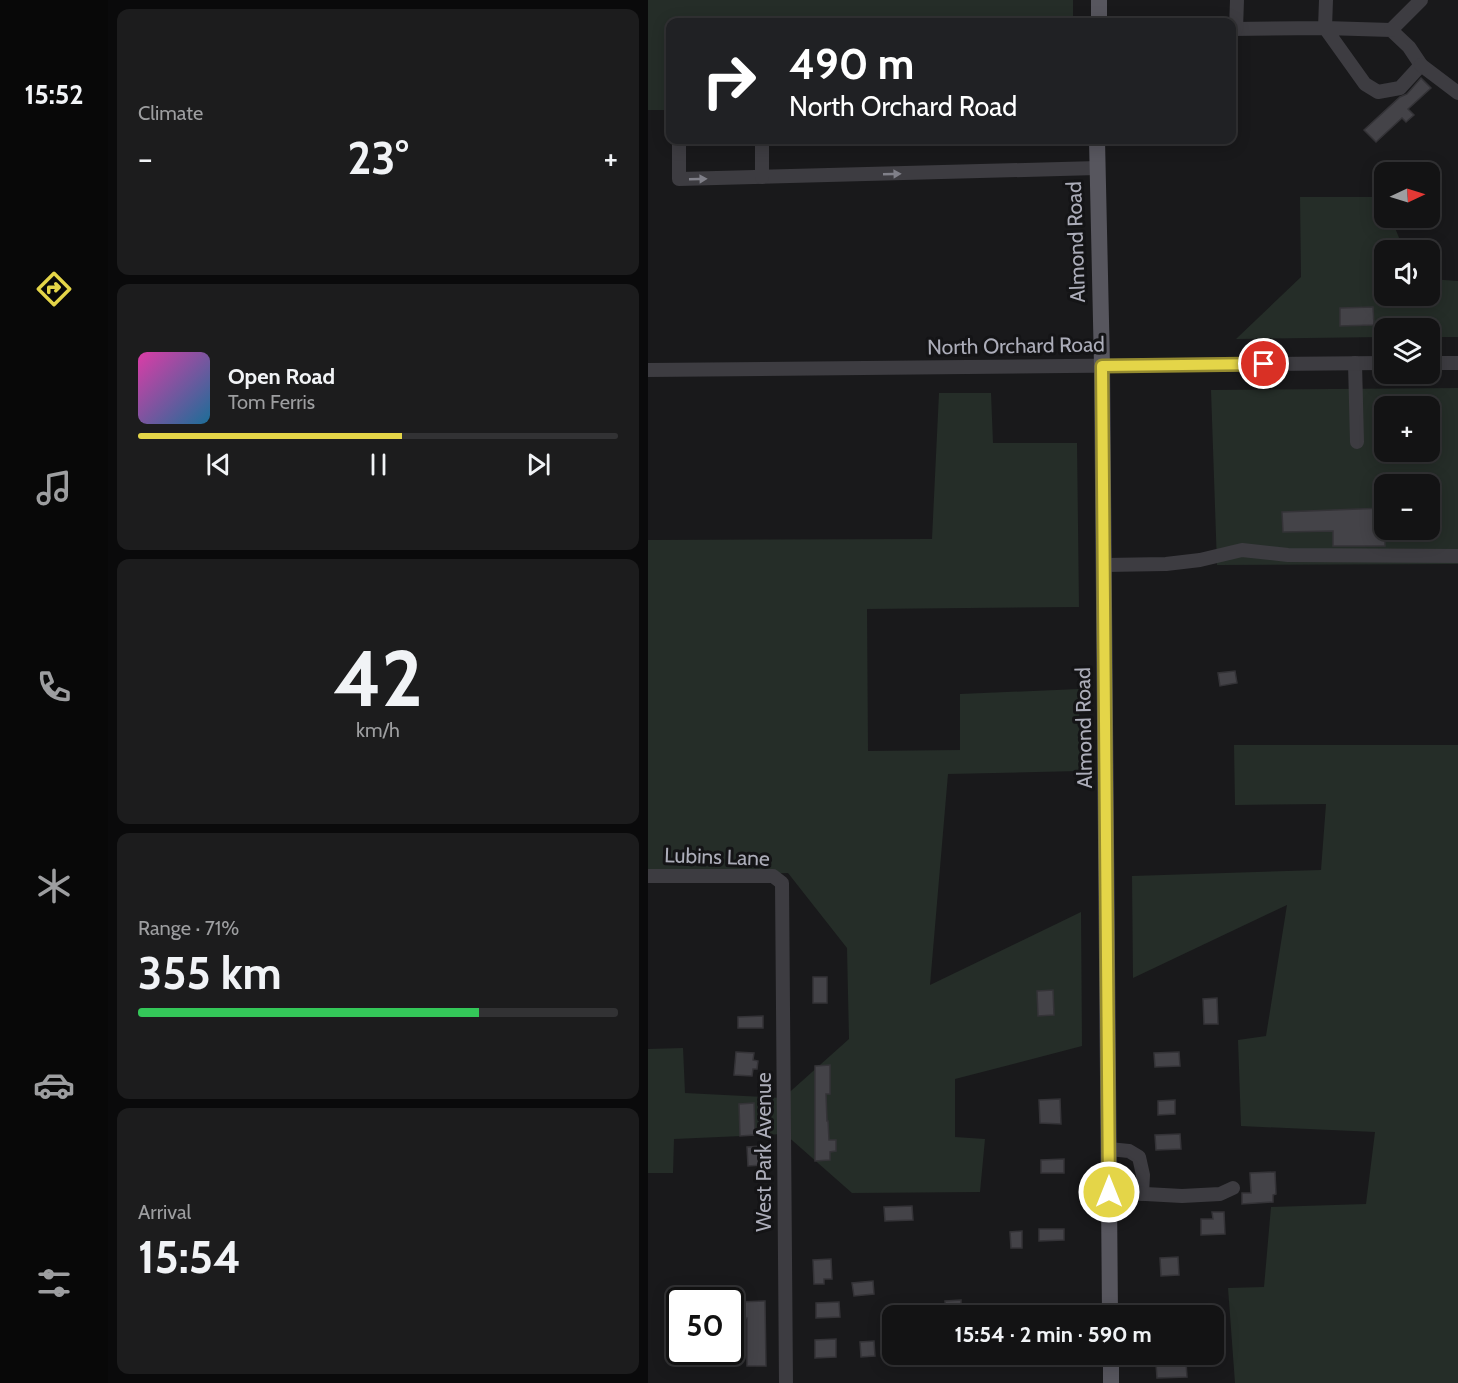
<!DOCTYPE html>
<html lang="en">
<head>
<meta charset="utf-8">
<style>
	body { margin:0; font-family:Cabin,sans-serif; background:#1c1c1d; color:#f1f3f6; height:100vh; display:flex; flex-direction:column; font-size:22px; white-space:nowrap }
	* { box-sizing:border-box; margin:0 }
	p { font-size:20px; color:#9d9ea0 }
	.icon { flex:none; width:33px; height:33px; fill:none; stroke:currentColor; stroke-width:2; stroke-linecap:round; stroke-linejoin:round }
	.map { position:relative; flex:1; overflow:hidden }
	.details { display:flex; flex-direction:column; gap:9px; padding:9px; background:#0a0a0b; width:540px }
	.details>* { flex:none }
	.guide { position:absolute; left:18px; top:18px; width:570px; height:126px; border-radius:12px; box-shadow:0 3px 15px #0003,0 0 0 2px #323234; background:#202124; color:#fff; overflow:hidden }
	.needle { width:39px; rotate:86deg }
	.tools { position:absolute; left:726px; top:162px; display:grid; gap:12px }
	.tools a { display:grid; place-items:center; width:66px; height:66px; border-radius:12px; background:#131314; box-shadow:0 3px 15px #0003,0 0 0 2px #323234; font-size:30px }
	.speed { position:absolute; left:18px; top:1287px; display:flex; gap:12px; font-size:30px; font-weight:700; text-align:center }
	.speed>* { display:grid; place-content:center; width:78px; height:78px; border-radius:50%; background:#131314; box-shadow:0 3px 15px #0003,0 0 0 2px #323234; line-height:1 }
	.speed .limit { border:3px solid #111; border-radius:9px; background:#fff; color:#111 }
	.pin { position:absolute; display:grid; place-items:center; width:51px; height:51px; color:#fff; margin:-26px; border:3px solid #fff; border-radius:50%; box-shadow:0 2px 6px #0007 }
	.me { position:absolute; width:66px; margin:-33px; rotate:0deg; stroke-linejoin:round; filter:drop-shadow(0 0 4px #0008) }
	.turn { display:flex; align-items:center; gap:21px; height:126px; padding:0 24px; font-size:27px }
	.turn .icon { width:78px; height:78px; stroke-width:2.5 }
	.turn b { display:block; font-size:42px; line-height:51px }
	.big { font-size:45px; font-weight:800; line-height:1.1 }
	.details .widget { flex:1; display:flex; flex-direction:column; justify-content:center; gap:9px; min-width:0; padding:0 21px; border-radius:12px; background:#1c1c1d }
	.details .dial { align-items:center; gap:0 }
	.dial b { font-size:78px; line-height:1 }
	.song { display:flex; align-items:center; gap:18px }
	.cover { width:72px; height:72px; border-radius:9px; background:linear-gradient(135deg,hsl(320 70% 55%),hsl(200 70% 35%)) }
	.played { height:6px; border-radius:3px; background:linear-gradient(90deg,#e4d548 55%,#323234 55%) }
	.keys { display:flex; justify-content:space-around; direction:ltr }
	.heat { display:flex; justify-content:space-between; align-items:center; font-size:33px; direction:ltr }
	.charge { height:9px; border-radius:4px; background:linear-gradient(90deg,#34c759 71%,#323234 0) }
	.trip { position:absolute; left:234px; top:1305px; width:342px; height:60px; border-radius:12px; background:#131314; box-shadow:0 3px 15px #0003,0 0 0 2px #323234; font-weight:800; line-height:60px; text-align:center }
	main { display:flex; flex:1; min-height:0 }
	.dock { display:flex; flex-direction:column; width:108px; justify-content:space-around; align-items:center; background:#080808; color:#9d9ea0 }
	.dock .icon { width:42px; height:42px }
	.dock .current { color:#e4d548 }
	.dock b { font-size:27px; color:#f1f3f6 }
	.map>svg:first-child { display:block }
	.green { fill:#252d28; fill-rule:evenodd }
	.building { fill:#444348; stroke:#343337; stroke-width:1.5 }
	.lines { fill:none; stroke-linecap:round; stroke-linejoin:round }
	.minor { stroke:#3d3c41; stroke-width:14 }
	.major { stroke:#57565e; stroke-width:16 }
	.oneway { fill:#808089 }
	.route-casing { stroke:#948a2f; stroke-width:15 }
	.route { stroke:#e4d548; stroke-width:10 }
	.labels { text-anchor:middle; stroke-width:6; stroke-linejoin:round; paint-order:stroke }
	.street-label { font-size:21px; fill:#acadb9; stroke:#141416 }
</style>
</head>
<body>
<main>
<nav class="dock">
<b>15:52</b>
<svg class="icon current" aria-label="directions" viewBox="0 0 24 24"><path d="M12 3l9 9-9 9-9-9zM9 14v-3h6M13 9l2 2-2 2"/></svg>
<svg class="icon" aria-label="music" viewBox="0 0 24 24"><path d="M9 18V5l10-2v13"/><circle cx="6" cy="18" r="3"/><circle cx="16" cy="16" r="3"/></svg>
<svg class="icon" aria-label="phone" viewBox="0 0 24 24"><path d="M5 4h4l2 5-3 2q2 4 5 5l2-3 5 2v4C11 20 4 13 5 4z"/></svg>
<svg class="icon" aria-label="climate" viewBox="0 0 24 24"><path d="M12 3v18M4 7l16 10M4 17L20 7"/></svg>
<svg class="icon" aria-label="car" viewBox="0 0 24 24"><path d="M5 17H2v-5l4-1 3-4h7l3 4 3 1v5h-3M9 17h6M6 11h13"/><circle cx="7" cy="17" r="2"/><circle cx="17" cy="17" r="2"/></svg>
<svg class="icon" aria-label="filters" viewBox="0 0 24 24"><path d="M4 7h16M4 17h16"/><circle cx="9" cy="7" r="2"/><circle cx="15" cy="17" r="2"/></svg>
</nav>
<section class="details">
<div class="widget"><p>Climate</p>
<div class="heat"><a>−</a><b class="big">23°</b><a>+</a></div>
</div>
<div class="widget">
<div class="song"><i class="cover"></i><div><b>Open Road</b><p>Tom Ferris</p></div></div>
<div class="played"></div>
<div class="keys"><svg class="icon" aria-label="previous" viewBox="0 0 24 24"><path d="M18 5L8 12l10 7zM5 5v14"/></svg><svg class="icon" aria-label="pause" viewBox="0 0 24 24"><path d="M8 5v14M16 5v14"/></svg><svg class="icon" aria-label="next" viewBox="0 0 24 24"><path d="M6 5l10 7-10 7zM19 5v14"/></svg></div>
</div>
<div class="widget dial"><b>42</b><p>km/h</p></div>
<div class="widget"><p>Range · 71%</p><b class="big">355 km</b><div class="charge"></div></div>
<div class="widget"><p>Arrival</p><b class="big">15:54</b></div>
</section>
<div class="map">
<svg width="810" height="1383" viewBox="0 0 810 1383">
	<rect width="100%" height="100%" fill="#19191b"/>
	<g class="green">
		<path d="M0,0H425V22H22V34L20,35L22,110H0Z"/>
		<path d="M652,197H734L736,203V218H743L756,250H736V296H782V279L810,281V337H782V328H736V337L588,339L653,277Z"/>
		<path d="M810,388V564L569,565L563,390ZM736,406H782V452H736ZM736,484H782V530H736Z"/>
		<path d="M291,393H343L345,443H429L431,607L219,609L220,751L312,750V694L431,689L432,771L300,774L282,985L433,912L434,1046L307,1079V1137L337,1139L332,1192L204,1193L137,1134L26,1139L25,1173H0V1049L35,1048L37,1093L135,1098L201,1039L199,948L140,873L0,877V540L284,539Z"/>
		<path d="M586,745H810V1383H587L580,1288L616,1287L623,1207L718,1204L727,1132L593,1126L590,1040L618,1036L639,905L485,978L484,876L673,870L678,804L587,805Z"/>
	</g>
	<g class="building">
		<path d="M773,78L783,88L760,109L766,115L758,122L754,118L728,142L716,130L752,97L759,94Z"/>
		<path d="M725,307L726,325L692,326V308Z"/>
		<path d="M736,508L737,546H685V531L635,532L634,512Z"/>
		<path d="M587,671L589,683L572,686L570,673Z"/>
		<rect x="165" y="977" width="14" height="26"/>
		<path d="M405,990L406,1015L390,1016L389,991Z"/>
		<path d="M569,998L570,1024H556L555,999Z"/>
		<path d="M115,1016V1028H90V1017Z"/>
		<path d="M88,1052L106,1053L105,1060L110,1061L109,1069H105L104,1076L86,1075Z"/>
		<path d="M531,1052L532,1066L507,1067L506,1053Z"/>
		<path d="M182,1065V1094H178L179,1121H180L181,1140H188V1151L182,1152V1160L167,1161V1066Z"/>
		<path d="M412,1099L413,1124L392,1123L391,1100Z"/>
		<path d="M527,1100V1114L510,1115V1101Z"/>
		<path d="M106,1103L107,1135L92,1136L91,1104Z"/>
		<path d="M532,1134L533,1149L508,1150L507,1135Z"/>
		<path d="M114,1146L115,1165L100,1166L99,1147Z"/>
		<path d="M416,1159V1173H393V1160Z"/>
		<path d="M627,1172L628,1194L625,1195V1202L594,1204V1193H603L602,1173Z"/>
		<path d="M264,1206L265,1220L237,1221L236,1207Z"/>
		<path d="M564,1212H576L577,1234L553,1235V1219H565Z"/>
		<path d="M391,1229H416V1240L391,1241Z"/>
		<path d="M374,1231V1248H363L362,1232Z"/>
		<path d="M530,1257L531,1275L513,1276L512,1258Z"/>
		<path d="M183,1259L184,1279H176V1284H166L165,1260Z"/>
		<path d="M225,1281L226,1294L206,1296L204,1283Z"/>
		<path d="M313,1300V1316H298L297,1301Z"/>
		<path d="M117,1301L118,1366H99V1318L92,1319L91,1302Z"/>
		<path d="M191,1302L192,1317L168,1318V1303Z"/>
		<path d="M188,1339V1357L167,1358V1340Z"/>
		<path d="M226,1341L227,1356L213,1357L212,1342Z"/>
		<path d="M71,1352L72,1365L52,1366L51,1353Z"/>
		<path d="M388,1354H417L418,1363L389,1364Z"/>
		<path d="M538,1362L539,1377L509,1378L508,1364Z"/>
	</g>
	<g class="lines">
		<g class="minor">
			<path d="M584,29L677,28L743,30L761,47L773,65L752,88L730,92L717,84L677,28L678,0"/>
			<path d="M588,29L589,0"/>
			<path d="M743,30L773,0"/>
			<path d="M773,65L810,93"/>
			<path d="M31,140V179L449,168"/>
			<path d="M114,140V177"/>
			<path d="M707,363L709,442"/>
			<path d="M782,363H810"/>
			<path d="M0,370L736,363"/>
			<path d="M457,565L518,564L552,560L594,550L640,555L810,556"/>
			<path d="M0,876H125L134,883L138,1383"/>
			<path d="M461,1149L481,1151L491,1157L495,1175L494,1194"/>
			<path d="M461,1192L534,1196L572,1194L585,1188"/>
		</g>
		<g class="major">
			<path d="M451,22V0"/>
			<path d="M449,140L454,366L462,1316"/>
			<path d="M463,1354V1383"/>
		</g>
	</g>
	<defs><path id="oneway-solid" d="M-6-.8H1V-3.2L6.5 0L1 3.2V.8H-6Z" transform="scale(1.5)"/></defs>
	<g class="oneway">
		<use href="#oneway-solid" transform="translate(244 174) rotate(-2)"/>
		<use href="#oneway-solid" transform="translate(50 179) rotate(-2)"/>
	</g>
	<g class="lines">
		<defs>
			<path id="route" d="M461,1192L454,366L616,364"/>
		</defs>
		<use href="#route" class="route-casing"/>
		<use href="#route" class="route"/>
	</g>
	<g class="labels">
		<g class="street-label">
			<text transform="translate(428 242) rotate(-92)" y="7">Almond Road</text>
			<text transform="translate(368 346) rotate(-1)" y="7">North Orchard Road</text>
			<text transform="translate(436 728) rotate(-91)" y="7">Almond Road</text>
			<text transform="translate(69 857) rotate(2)" y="7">Lubins Lane</text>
			<text transform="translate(116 1152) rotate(-90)" y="7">West Park Avenue</text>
		</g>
	</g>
</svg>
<div class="tools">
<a><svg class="needle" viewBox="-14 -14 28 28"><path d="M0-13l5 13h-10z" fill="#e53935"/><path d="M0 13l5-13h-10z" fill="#9d9ea0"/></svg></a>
<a><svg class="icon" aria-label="sound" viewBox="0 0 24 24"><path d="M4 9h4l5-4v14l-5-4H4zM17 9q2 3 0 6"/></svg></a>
<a><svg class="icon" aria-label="layers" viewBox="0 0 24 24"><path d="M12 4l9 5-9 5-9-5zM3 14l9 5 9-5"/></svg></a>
<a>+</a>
<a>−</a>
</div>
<div class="speed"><div class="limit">50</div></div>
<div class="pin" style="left:616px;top:364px;background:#d93025"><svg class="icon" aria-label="arrive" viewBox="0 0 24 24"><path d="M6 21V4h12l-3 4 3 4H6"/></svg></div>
<svg class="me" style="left:461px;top:1192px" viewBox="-20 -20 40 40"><circle r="17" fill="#e4d548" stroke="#fff" stroke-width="3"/><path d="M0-11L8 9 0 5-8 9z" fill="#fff"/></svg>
<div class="trip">15:54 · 2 min · 590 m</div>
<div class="guide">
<div class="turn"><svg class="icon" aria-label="right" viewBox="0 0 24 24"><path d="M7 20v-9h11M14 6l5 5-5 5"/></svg><div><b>490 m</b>North Orchard Road</div></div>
</div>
</div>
</main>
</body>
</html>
